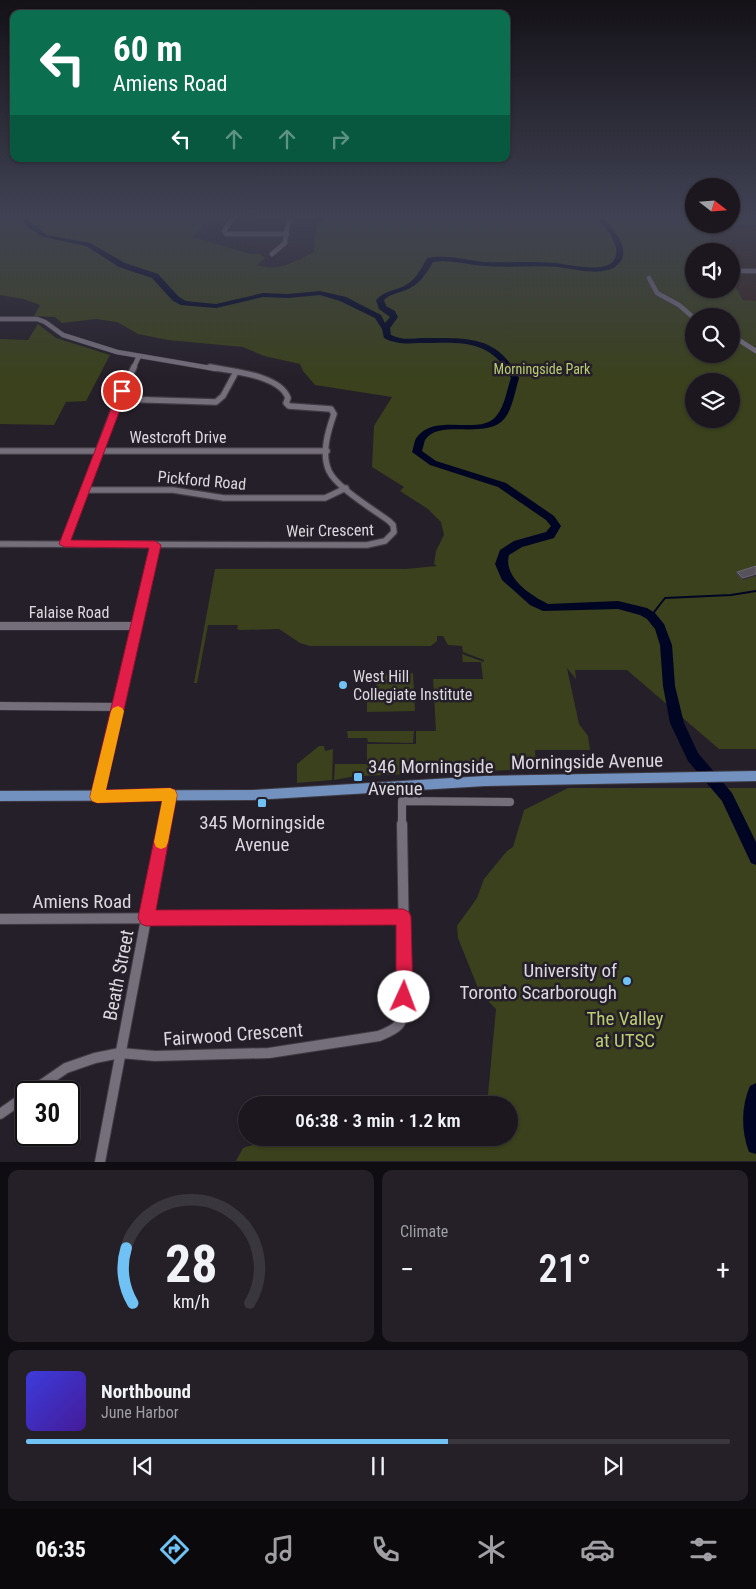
<!DOCTYPE html>
<html lang="en">
<head>
<meta charset="utf-8">
<style>
	body { margin:0; font-family:"Roboto Condensed",sans-serif; background:#252028; color:#f1f3f6; height:100vh; display:flex; flex-direction:column; font-size:19px; white-space:nowrap }
	* { box-sizing:border-box; margin:0 }
	p { font-size:16px; color:#a09fa4 }
	.icon { flex:none; width:28px; height:28px; fill:none; stroke:currentColor; stroke-width:2; stroke-linecap:round; stroke-linejoin:round }
	.map { position:relative; height:1162px; overflow:hidden }
	.side { display:flex; flex-direction:column; gap:8px; padding:8px; background:#0f0d11; flex:1 }
	.side>* { flex:none }
	.top-card { position:absolute; left:10px; top:10px; width:500px; height:152px; border-radius:10px; box-shadow:0 1px 4px #0004,0 0 0 1px #3a363d; background:#0b6e4f; color:#fff; overflow:hidden }
	.needle { width:32px; rotate:107deg }
	.tools { position:absolute; left:685px; top:178px; display:grid; gap:10px }
	.tools a { display:grid; place-items:center; width:55px; height:55px; border-radius:50%; background:#1c171f; box-shadow:0 1px 4px #0004,0 0 0 1px #3a363d; font-size:25px }
	.speed { position:absolute; left:15px; top:1081px; display:flex; gap:10px; font-size:25px; font-weight:700; text-align:center }
	.speed>* { display:grid; place-content:center; width:65px; height:65px; border-radius:50%; background:#1c171f; box-shadow:0 1px 4px #0004,0 0 0 1px #3a363d; line-height:1 }
	.speed .limit { border:2px solid #111; border-radius:8px; background:#fff; color:#111 }
	.pin { position:absolute; display:grid; place-items:center; width:42px; height:42px; color:#fff; margin:-21px; border:2px solid #fff; border-radius:50%; box-shadow:0 1px 5px #0007 }
	.me { position:absolute; width:55px; margin:-28px; rotate:2deg; stroke-linejoin:round; filter:drop-shadow(0 0 4px #0008) }
	.turn { display:flex; align-items:center; gap:18px; height:105px; padding:0 20px; font-size:22px }
	.turn .icon { width:65px; height:65px; stroke-width:2.5 }
	.turn b { display:block; font-size:35px; line-height:42px }
	.lanes { display:flex; align-items:center; height:48px; padding:0 20px; background:#0003; justify-content:center; gap:25px; direction:ltr }
	.lanes .off { opacity:.35 }
	.big { font-size:38px; font-weight:600; line-height:1.1 }
	.side .tile { flex:1; display:flex; flex-direction:column; justify-content:center; gap:8px; min-width:0; padding:0 18px; border-radius:10px; background:#252028 }
	.side .dial { align-items:center; gap:0 }
	.dial svg { height:130px; overflow:visible; fill:none; stroke:#3a363d; stroke-width:7; stroke-linecap:round; text-anchor:middle }
	.dial text { fill:#f1f3f6; stroke:none }
	.song { display:flex; align-items:center; gap:15px }
	.cover { width:60px; height:60px; border-radius:8px; background:linear-gradient(135deg,hsl(240 70% 55%),hsl(260 70% 35%)) }
	.played { height:5px; border-radius:2px; background:linear-gradient(90deg,#70c2f4 60%,#3a363d 60%) }
	.keys { display:flex; justify-content:space-around; direction:ltr }
	.heat { display:flex; justify-content:space-between; align-items:center; font-size:28px; direction:ltr }
	.side .tiles { flex:1; display:grid; gap:8px; grid-template-columns:1fr 1fr }
	.tile:last-child { grid-column:span 2 }
	.trip { position:absolute; left:238px; top:1096px; width:280px; height:50px; border-radius:25px; background:#1c171f; box-shadow:0 1px 4px #0004,0 0 0 1px #3a363d; font-weight:600; line-height:50px; text-align:center }
	.tab-bar { display:flex; height:80px; justify-content:space-around; align-items:center; background:#0b090c; color:#a09fa4 }
	.tab-bar .icon { width:35px; height:35px }
	.tab-bar .active { color:#70c2f4 }
	.tab-bar b { font-size:22px; color:#f1f3f6 }
	.map>svg:first-child { display:block }
	.medical { fill:#36241d }
	.green { fill:#3a411c; fill-rule:evenodd }
	.lines { fill:none; stroke-linecap:round; stroke-linejoin:round }
	.stream { stroke:#000523; stroke-width:2 }
	.river { fill:#000523; fill-rule:evenodd }
	.minor-far3-casing { stroke:#3f3b43; stroke-width:5.5 }
	.minor-far2-casing { stroke:#3f3b43; stroke-width:8 }
	.minor-far1-casing { stroke:#3f3b43; stroke-width:9 }
	.minor-casing { stroke:#3f3b43; stroke-width:12 }
	.major-casing { stroke:#3f3b43; stroke-width:2 }
	.minor-far3 { stroke:#756e7b; stroke-width:4.5 }
	.minor-far2 { stroke:#756e7b; stroke-width:5.5 }
	.minor-far1 { stroke:#756e7b; stroke-width:8 }
	.minor { stroke:#756e7b; stroke-width:10 }
	.major { fill:#7391bf; fill-rule:evenodd }
	.wall { fill:#46404b }
	.shaded-wall { fill:#322c37 }
	.building { fill:#56515b; stroke:#6b6670 }
	.route { fill:#e11d48; stroke:#92132f }
	.slow { fill:#f59e0b }
	.poi-dot { fill:#70c2f4; stroke:#251f29; stroke-width:2 }
	.labels { text-anchor:middle; stroke-width:5; stroke-linejoin:round; paint-order:stroke }
	.far-park-label { font-size:14px; fill:#bbcd72; stroke:#251f29 }
	.street-label { font-size:16px; fill:#dcd8df; stroke:#251f29 }
	.poi-label { font-size:16px; fill:#dcd8df; stroke:#251f29; text-anchor:start }
	.near-street-label { font-size:19px; fill:#dcd8df; stroke:#251f29 }
	.near-poi-label { font-size:19px; fill:#dcd8df; stroke:#251f29; text-anchor:start }
	.near-park-label { font-size:19px; fill:#bbcd72; stroke:#251f29 }
</style>
</head>
<body>
<div class="map">
<svg width="756" height="1162" viewBox="0 0 756 1162">
	<rect width="100%" height="100%" fill="#251f29"/>
	<path class="medical" d="M719,228H756V301H744L731,279V251H717L709,238Z"/>
	<g class="green">
		<path d="M0,216H206L203,225L193,237L251,254H260L265,258L257,265C279,272 294,262 314,252L317,224L323,218L331,216H694V224H731V216H756V225H718L719,228L709,238L717,251H694V289H731V279L743,300L756,301V749H719L627,670H575L576,679L567,668L579,724L588,736L590,750H535L536,763L533,769L362,776L361,774L356,775V776L334,780L335,764H372V761H367V744H416V731H436L433,679H483L481,662H463L462,654L484,662V660L463,652L462,646L448,645L443,636H437V641L431,646H310L300,643L279,629L240,630L237,629L238,625H208L197,683H194L215,569H406L437,566L434,564L436,551L444,535L441,522L428,509L400,491L404,487L372,467L374,426L392,397L315,385L303,371L300,364L264,356L243,347L168,340L138,334L117,322L96,319L62,323L55,317L34,316L40,305L23,299L0,295ZM694,316H731V354H694ZM694,381H731V419H694Z"/>
		<path d="M38,324L56,338L110,355L86,401L66,402L54,425L0,424V339L28,340Z"/>
		<path d="M413,673L415,711L367,712V702L376,701V674Z"/>
		<path d="M347,731H414L413,743L368,742L367,738H348Z"/>
		<path d="M319,746H324L325,751L333,749L332,780L297,783V764Z"/>
		<path d="M568,788H756V1161H236L243,1148L273,1138H509V1105H487L496,1009L480,993L458,938L457,926L477,898L484,879L507,851L513,847L524,810Z"/>
	</g>
	<g class="lines">
		<path class="stream" d="M651,616L665,598L731,595L756,591"/>
		<g class="river">
			<path d="M26,216H32L29,221L47,235L90,243L125,263L158,274L179,297L186,301L216,304L263,293L288,294L320,291L346,297L381,315L385,323L390,317L379,309L376,300C384,291 394,291 404,286C416,280 421,269 427,258C447,254 466,260 485,262C508,263 532,261 555,263C568,264 606,274 614,260C623,245 604,227 596,216H602C611,227 628,244 622,259C619,265 613,269 607,270C591,274 574,269 558,267C534,265 510,268 486,266C468,265 450,259 433,262C426,274 419,285 406,290C398,293 390,294 384,300L386,306L395,311L398,317L390,328L391,335C401,340 411,339 422,338C466,338 497,334 519,378C515,391 513,407 505,418C487,441 439,418 425,440C424,443 423,448 422,451L436,461L506,483L554,516L561,526L554,538L522,547L509,555C503,577 530,595 548,604L618,601L647,608L655,613L664,624L672,645L675,686L684,723L698,753L732,793L756,842V865L751,863L722,801L688,761L670,723L663,686L660,645L655,629L647,619L640,615L618,609L543,611L530,605L502,580L495,564L500,550L514,541L546,532L551,526L546,520L498,487L430,465L412,452C414,447 414,441 417,437C436,412 482,437 497,415C505,405 507,389 511,378C490,337 459,343 419,343C407,344 395,344 384,338L382,329L375,318L340,301L320,295L288,298L263,297L216,308L181,305L173,301L152,278L119,267L86,246L43,237L28,227L24,222Z"/>
			<path d="M756,1083V1154L749,1152C741,1131 741,1106 750,1086Z"/>
		</g>
		<defs>
			<g id="minor-far3">
				<path d="M234,216L224,231L226,234H287"/>
				<path d="M272,254L285,243L287,227L292,216"/>
				<path d="M737,271H756"/>
				<path d="M649,278L657,293L679,305L694,318"/>
				<path d="M0,319H37L45,322L63,335L117,352L216,369"/>
				<path d="M731,335L756,351"/>
				<path d="M133,369L139,356"/>
			</g>
			<g id="minor-far2">
				<path d="M118,399L216,402L223,396L236,372"/>
				<path d="M0,451H327"/>
				<path d="M84,490H173L224,498H325L346,488"/>
				<path d="M0,544L367,545L385,541L394,532L393,525L389,521C374,510 336,487 329,471C321,454 328,431 334,414L331,409L289,406L286,403L288,398C280,375 231,371 210,367"/>
				<path d="M64,544L115,407L134,367"/>
				<path d="M150,567L155,545"/>
			</g>
			<g id="minor-far1">
				<path d="M0,626H137"/>
				<path d="M0,706L119,707"/>
				<path d="M97,797L150,566"/>
				<path d="M164,825L170,795"/>
				<path d="M402,825V801L510,802"/>
			</g>
			<g id="minor">
				<path d="M0,919L403,917"/>
				<path d="M31,1092L66,1068L95,1058L120,1053L155,1056L269,1053L379,1036C399,1028 403,1025 405,1002L402,824"/>
				<path d="M0,1114L26,1096"/>
				<path d="M100,1162L164,824"/>
			</g>
			<path id="major" d="M756,771V781L485,786L252,800L0,801V791L252,790L485,776Z"/>
		</defs>
		<use href="#minor-far3" class="minor-far3-casing"/>
		<use href="#minor-far2" class="minor-far2-casing"/>
		<use href="#minor-far1" class="minor-far1-casing"/>
		<use href="#minor" class="minor-casing"/>
		<use href="#major" class="major-casing"/>
		<use href="#minor-far3" class="minor-far3"/>
		<use href="#minor-far2" class="minor-far2"/>
		<use href="#minor-far1" class="minor-far1"/>
		<use href="#minor" class="minor"/>
		<use href="#major" class="major"/>
	</g>
	<path class="wall" d="M756,566V576L742,580L736,574L737,572Z"/>
	<path class="shaded-wall" d="M756,574V576L742,580L743,578Z"/>
	<path class="building" d="M756,566V574L743,578L737,572Z"/>
	<linearGradient id="sky" x2="0" y2="1"><stop stop-color="#141117"/><stop offset="0.57" stop-color="#404254"/><stop offset="1" stop-color="#404254" stop-opacity="0"/></linearGradient>
	<rect width="756" height="379" fill="url(#sky)"/>
	<path class="route" d="M122,388L127,391L71,540L155,541L161,545L106,790L170,788L175,790L177,795L156,910L403,909L409,912L411,917L413,997L410,1003L404,1005L399,1003L396,997V925L146,926L141,924L138,918L162,801L97,803L92,801L90,797L149,548L64,547L59,544L118,391Z"/>
	<path class="slow" d="M118,706L122,708L124,711L106,790L170,788L175,790L177,795L168,842L166,847L161,849L156,847L154,842L162,801L97,803L92,801L90,797L111,711L113,708Z"/>
	<g class="poi-dot">
		<circle cx="343" cy="685" r="5"/>
		<rect x="353" y="772" width="10" height="10" rx="2.5"/>
		<rect x="257" y="798" width="10" height="10" rx="2.5"/>
		<circle cx="627" cy="981" r="5"/>
	</g>
	<g class="labels">
		<g class="far-park-label">
			<text x="542" y="374">Morningside Park</text>
		</g>
		<g class="street-label">
			<text x="178" y="443">Westcroft Drive</text>
			<text transform="translate(202 480) rotate(5)" y="6">Pickford Road</text>
			<text transform="translate(330 530) rotate(-1)" y="6">Weir Crescent</text>
			<text x="69" y="618">Falaise Road</text>
		</g>
		<g class="poi-label">
			<text x="353" y="682">West Hill<tspan x="353" dy="18">Collegiate Institute</tspan></text>
		</g>
		<g class="near-street-label">
			<text transform="translate(587 761) rotate(-1)" y="7">Morningside Avenue</text>
			<text x="82" y="908">Amiens Road</text>
			<text transform="translate(118 975) rotate(-79)" y="7">Beath Street</text>
			<text transform="translate(233 1034) rotate(-4)" y="7">Fairwood Crescent</text>
		</g>
		<g class="near-poi-label">
			<text x="368" y="773">346 Morningside<tspan x="368" dy="22">Avenue</tspan></text>
			<text x="262" y="829" text-anchor="middle">345 Morningside<tspan x="262" dy="22">Avenue</tspan></text>
			<text x="617" y="977" text-anchor="end">University of<tspan x="617" dy="22">Toronto Scarborough</tspan></text>
		</g>
		<g class="near-park-label">
			<text x="625" y="1025">The Valley<tspan x="625" dy="22">at UTSC</tspan></text>
		</g>
	</g>
</svg>
<div class="tools">
<a><svg class="needle" viewBox="-14 -14 28 28"><path d="M0-13l5 13h-10z" fill="#e53935"/><path d="M0 13l5-13h-10z" fill="#a09fa4"/></svg></a>
<a><svg class="icon" aria-label="sound" viewBox="0 0 24 24"><path d="M4 9h4l5-4v14l-5-4H4zM17 9q2 3 0 6"/></svg></a>
<a><svg class="icon" aria-label="search" viewBox="0 0 24 24"><circle cx="10" cy="10" r="6"/><path d="M15 15l6 6"/></svg></a>
<a><svg class="icon" aria-label="layers" viewBox="0 0 24 24"><path d="M12 4l9 5-9 5-9-5zM3 14l9 5 9-5"/></svg></a>
</div>
<div class="speed"><div class="limit">30</div></div>
<div class="pin" style="left:122px;top:391px;background:#d93025"><svg class="icon" aria-label="arrive" viewBox="0 0 24 24"><path d="M6 21V4h12l-3 4 3 4H6"/></svg></div>
<svg class="me" style="left:404px;top:997px" viewBox="-20 -20 40 40"><circle r="19" fill="#fff"/><path d="M0-13L10 11 0 6-10 11z" fill="#e11d48"/></svg>
<div class="trip">06:38 · 3 min · 1.2 km</div>
<div class="top-card">
<div class="turn"><svg class="icon" aria-label="left" viewBox="0 0 24 24"><path d="M17 20v-9H6M10 6l-5 5 5 5"/></svg><div><b>60 m</b>Amiens Road</div></div>
<div class="lanes"><svg class="icon" aria-label="left" viewBox="0 0 24 24"><path d="M17 20v-9H6M10 6l-5 5 5 5"/></svg><svg class="icon off" aria-label="ahead" viewBox="0 0 24 24"><path d="M12 20V5M6 11l6-6 6 6"/></svg><svg class="icon off" aria-label="ahead" viewBox="0 0 24 24"><path d="M12 20V5M6 11l6-6 6 6"/></svg><svg class="icon off" aria-label="right" viewBox="0 0 24 24"><path d="M7 20v-9h11M14 6l5 5-5 5"/></svg></div>
</div>
</div>
<section class="side">
<div class="tiles">
<div class="tile dial"><svg viewBox="0 0 100 80">
<path d="M14 69A42 42 0 1 1 86 69"/>
<path d="M14 69A42 42 0 0 1 10 35" stroke="#70c2f4"/>
<text x="50" y="56" font-size="32" font-weight="700">28</text>
<text x="50" y="72" font-size="11">km/h</text>
</svg></div>
<div class="tile"><p>Climate</p>
<div class="heat"><a>−</a><b class="big">21°</b><a>+</a></div>
</div>
<div class="tile">
<div class="song"><i class="cover"></i><div><b>Northbound</b><p>June Harbor</p></div></div>
<div class="played"></div>
<div class="keys"><svg class="icon" aria-label="previous" viewBox="0 0 24 24"><path d="M18 5L8 12l10 7zM5 5v14"/></svg><svg class="icon" aria-label="pause" viewBox="0 0 24 24"><path d="M8 5v14M16 5v14"/></svg><svg class="icon" aria-label="next" viewBox="0 0 24 24"><path d="M6 5l10 7-10 7zM19 5v14"/></svg></div>
</div>
</div>
</section>
<nav class="tab-bar">
<b>06:35</b>
<svg class="icon active" aria-label="directions" viewBox="0 0 24 24"><path d="M12 3l9 9-9 9-9-9zM9 14v-3h6M13 9l2 2-2 2"/></svg>
<svg class="icon" aria-label="music" viewBox="0 0 24 24"><path d="M9 18V5l10-2v13"/><circle cx="6" cy="18" r="3"/><circle cx="16" cy="16" r="3"/></svg>
<svg class="icon" aria-label="phone" viewBox="0 0 24 24"><path d="M5 4h4l2 5-3 2q2 4 5 5l2-3 5 2v4C11 20 4 13 5 4z"/></svg>
<svg class="icon" aria-label="climate" viewBox="0 0 24 24"><path d="M12 3v18M4 7l16 10M4 17L20 7"/></svg>
<svg class="icon" aria-label="car" viewBox="0 0 24 24"><path d="M5 17H2v-5l4-1 3-4h7l3 4 3 1v5h-3M9 17h6M6 11h13"/><circle cx="7" cy="17" r="2"/><circle cx="17" cy="17" r="2"/></svg>
<svg class="icon" aria-label="filters" viewBox="0 0 24 24"><path d="M4 7h16M4 17h16"/><circle cx="9" cy="7" r="2"/><circle cx="15" cy="17" r="2"/></svg>
</nav>
</body>
</html>
